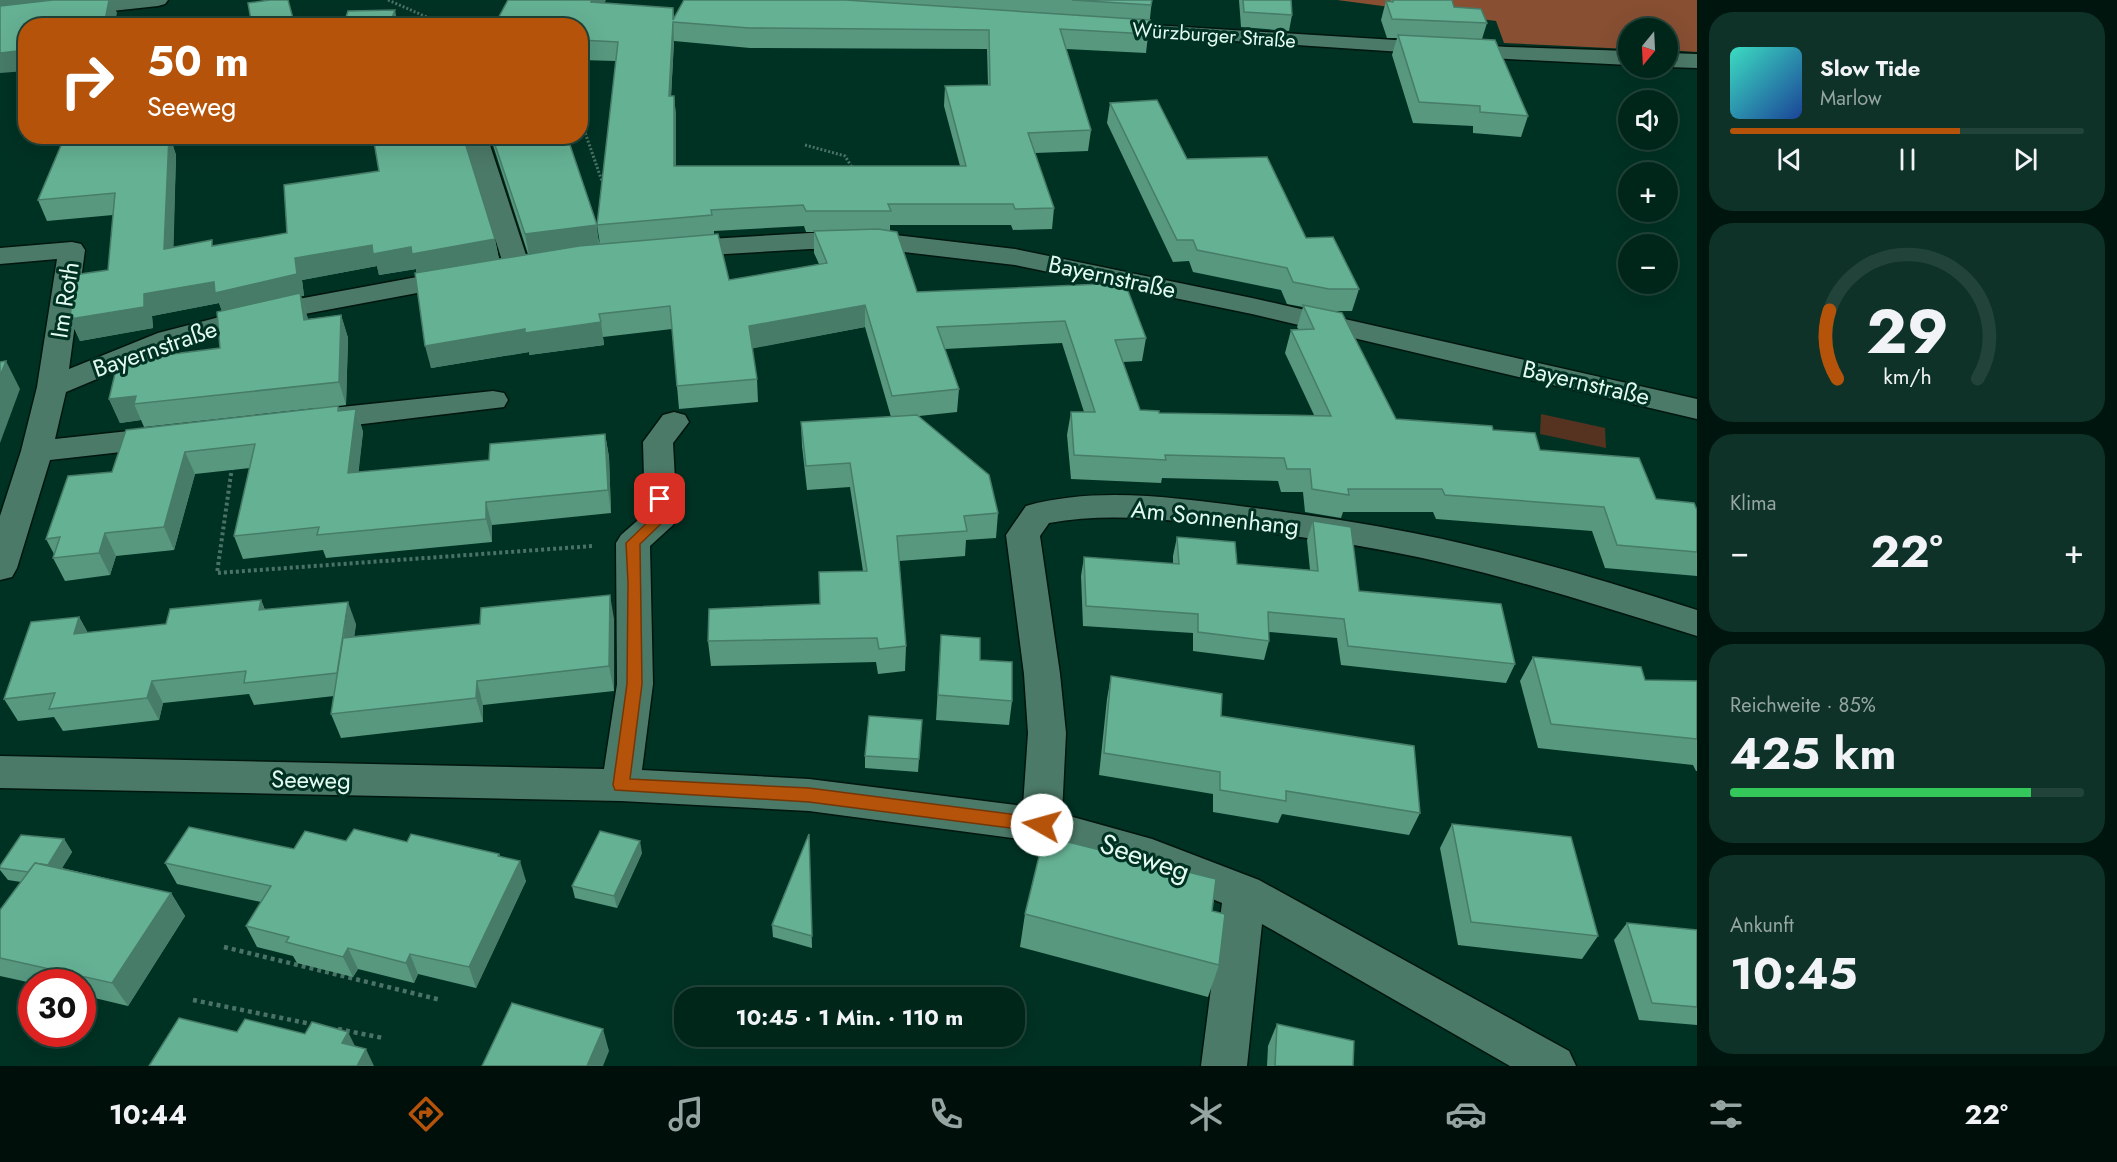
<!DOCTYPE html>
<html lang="de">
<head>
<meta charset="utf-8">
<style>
	body { margin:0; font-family:Jost,sans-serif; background:#0e3227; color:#f1f3f6; height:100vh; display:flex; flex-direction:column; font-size:22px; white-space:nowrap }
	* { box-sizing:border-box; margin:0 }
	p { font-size:20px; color:#95a5a2 }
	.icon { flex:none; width:33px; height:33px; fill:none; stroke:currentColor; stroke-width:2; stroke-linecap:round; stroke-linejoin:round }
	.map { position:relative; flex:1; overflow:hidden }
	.side { display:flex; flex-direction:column; gap:12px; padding:12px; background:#00150e; width:420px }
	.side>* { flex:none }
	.hud { position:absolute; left:18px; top:18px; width:570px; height:126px; border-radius:24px; box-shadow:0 6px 24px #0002,0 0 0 2px #224339; background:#b45309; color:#fff; overflow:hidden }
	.needle { width:39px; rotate:198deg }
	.tools { position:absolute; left:1618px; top:18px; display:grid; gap:12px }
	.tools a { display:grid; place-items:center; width:60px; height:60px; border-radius:50%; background:#00261a; box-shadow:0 6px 24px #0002,0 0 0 2px #224339; font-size:30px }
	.speed { position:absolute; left:18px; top:969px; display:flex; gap:12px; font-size:30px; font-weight:700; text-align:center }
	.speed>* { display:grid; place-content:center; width:78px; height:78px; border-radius:50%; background:#00261a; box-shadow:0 6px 24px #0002,0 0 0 2px #224339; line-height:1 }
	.speed .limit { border:9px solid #d22; background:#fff; color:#111 }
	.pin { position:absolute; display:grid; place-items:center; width:51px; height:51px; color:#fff; margin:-26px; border-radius:12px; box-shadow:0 3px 9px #0006 }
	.me { position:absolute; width:66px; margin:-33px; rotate:277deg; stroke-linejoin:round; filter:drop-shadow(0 0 4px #0008) }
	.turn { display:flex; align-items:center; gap:21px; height:126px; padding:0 30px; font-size:27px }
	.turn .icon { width:78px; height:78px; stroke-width:2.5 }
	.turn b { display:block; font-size:42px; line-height:51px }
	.big { font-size:45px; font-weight:700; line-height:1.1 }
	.side .widget { flex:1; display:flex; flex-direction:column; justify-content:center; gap:9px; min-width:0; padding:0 21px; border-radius:24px; background:#0e3227 }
	.side .dial { align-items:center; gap:0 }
	.dial svg { height:156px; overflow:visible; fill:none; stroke:#224339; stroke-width:7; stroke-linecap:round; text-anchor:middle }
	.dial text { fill:#f1f3f6; stroke:none }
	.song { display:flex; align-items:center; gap:18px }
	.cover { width:72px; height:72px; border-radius:9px; background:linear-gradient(135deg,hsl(170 70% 55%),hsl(220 70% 35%)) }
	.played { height:6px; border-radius:3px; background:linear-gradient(90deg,#b45309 65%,#224339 65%) }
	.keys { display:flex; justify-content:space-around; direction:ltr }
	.heat { display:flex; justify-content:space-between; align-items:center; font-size:33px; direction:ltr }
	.charge { height:9px; border-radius:4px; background:linear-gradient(90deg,#34c759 85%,#224339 0) }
	.trip { position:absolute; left:674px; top:987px; width:351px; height:60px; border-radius:24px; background:#00261a; box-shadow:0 6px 24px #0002,0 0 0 2px #224339; font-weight:700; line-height:60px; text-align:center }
	.tab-bar { display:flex; height:96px; justify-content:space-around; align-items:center; background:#000f0a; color:#95a5a2 }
	.tab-bar .icon { width:42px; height:42px }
	.tab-bar .active { color:#b45309 }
	.tab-bar b { font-size:27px; color:#f1f3f6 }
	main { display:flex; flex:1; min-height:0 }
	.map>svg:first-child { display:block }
	.green { fill:#563321 }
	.forest { fill:#884f32 }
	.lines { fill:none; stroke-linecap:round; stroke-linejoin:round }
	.minor-casing { stroke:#01160e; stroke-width:3 }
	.path-far2 { stroke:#4a7366; stroke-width:3; stroke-dasharray:2 2; stroke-linecap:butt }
	.path-far1 { stroke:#4a7366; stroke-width:4; stroke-dasharray:3 3; stroke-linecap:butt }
	.path { stroke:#4a7366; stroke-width:4.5; stroke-dasharray:4 4; stroke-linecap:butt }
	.minor { fill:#4c7a68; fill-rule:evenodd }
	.wall { fill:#57987f; fill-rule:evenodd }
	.shaded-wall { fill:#477c68 }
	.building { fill:#65b194; stroke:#477c68; stroke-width:1.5; fill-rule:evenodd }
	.route { fill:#b45309; stroke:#753606; stroke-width:1.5 }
	.labels { text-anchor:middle; stroke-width:6; stroke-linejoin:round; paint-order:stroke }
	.far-street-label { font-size:20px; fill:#e2faf0; stroke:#003223 }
	.street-label { font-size:24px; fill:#e2faf0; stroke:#003223 }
	.near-street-label { font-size:28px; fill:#e2faf0; stroke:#003223 }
</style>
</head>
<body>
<main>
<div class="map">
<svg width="1697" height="1066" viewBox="0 0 1697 1066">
	<rect width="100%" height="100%" fill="#003223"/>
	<path class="green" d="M1541,414L1605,428L1606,448L1540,434Z"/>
	<path class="forest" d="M1337,0H1697V52L1668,50V28H1629V49L1504,43L1496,21Z"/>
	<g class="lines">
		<defs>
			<g id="minor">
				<path d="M101,0H168L165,4L158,6L0,23V11Z"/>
				<path d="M1104,22L1508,47L1629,51V65L1508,59L1097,32L1093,28L1097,24Z"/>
				<path d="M1668,53L1697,54V68L1668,67Z"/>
				<path d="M463,136H487L530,267L526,273L517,275L508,273L504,267Z"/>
				<path d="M810,233H878L1015,249L1252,298L1697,399V419L1252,314L1015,265L878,249H810L675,257L666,255L662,249L666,243L675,241Z"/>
				<path d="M72,242L81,244L85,250L69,369L158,333L266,305L460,269L470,271L473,277L470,283L460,285L278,319L178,345L66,392L55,439L166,427L177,430L181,437L177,444L166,447L50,460L17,568L12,577L0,580V516L21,451L37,387L57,259L0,264V248Z"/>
				<path d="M493,391L504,393L508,400L504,407L313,430L302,427L298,420L302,413L313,410Z"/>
				<path d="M674,412L685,415L689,422L673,443L677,517L673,525L650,546L653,684L642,770L809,779L1023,806L1028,733L1024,674L1006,535L1026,506C1098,486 1175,498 1247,507C1302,514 1358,522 1413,533C1509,552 1604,580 1697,610V636C1612,610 1527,582 1440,562C1376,547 1312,538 1247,530C1182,521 1114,511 1049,523L1040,536L1060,674L1066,733L1062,814L1152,839L1259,880L1569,1051L1576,1066H1510L1262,924L1247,1066H1201L1222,903L1146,872L1042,842L809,811L621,801L0,788V756L604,769L617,684L616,543L621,535L645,514L643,442L663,415Z"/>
			</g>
		</defs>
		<use href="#minor" class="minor-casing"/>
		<g class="path-far2">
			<path d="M388,0L447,26"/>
			<path d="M580,118L603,184"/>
			<path d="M805,145L845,156L853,169"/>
		</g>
		<path class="path-far1" d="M232,467L217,573L593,546"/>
		<g class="path">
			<path d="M224,947L441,1000"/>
			<path d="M193,1000L316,1025"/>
			<path d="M338,1029L383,1038"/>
		</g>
		<use href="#minor" class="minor"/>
	</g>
	<g class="wall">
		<path d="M606,0L604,3L673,8L674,17L684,0H1152L1146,53L1066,49L1091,130L1088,151L1035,153L1054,208L1052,229L1013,230L1011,225H890V231L917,292L1125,283L1146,338L1142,361L1123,362L1140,410L1159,413L1314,415L1285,353L1291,330H1299L1297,327L1303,307L1287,304L1281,290L1193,272L1189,261L1173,262L1107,123L1110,103L1187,159L1306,238L1359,289L1352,311H1332L1396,419L1493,430L1656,499L1697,510V576L1605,568L1592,531L1436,519L1433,512H1343L1341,518L1305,512L1303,492H1281L1278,481L1162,478L1161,483L1071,479L1067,435L1071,412H1084L1062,343L945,349L959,389L957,412L919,416L998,513L996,538L966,540L965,556L899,561L906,646L905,671L878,674L876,662L711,666L708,641L819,604L863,571L850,487L807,490L802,446L801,422L891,417L865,327L752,348L757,379L758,402L679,409L672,329L603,337L604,345L529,355V352L431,368L416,269L379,275L377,266L302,280L304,296H301L308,319L341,315L348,338L346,405L338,406L340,411L356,409L363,432L358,472L489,460L605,434L609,457L611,513L492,525V542L326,558L323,550L243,559L234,536L250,468L195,474L174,550L116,556L110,575L65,581L53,558L54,554L46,539L112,472L316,408L144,427L141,420L120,423L109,399L220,348L222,311L219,303L152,316L153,328L80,341L70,319L108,270L113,215L47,221L38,200L63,142L44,146L40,136H122L123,143L159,136H170L176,155L173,247L495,239L499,259L528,254L490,136H567L600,244L597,225L616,61L580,60V26ZM674,41L750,48L987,49L988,85L945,86L944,106L960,166H676V116L674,96H671ZM804,226L806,232H814V253L819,264L729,280L714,235V231Z"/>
		<path d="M1239,0H1291L1292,15L1289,31L1241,27Z"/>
		<path d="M1391,0H1452L1454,7L1487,23L1482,39L1528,116L1521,137L1473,133V126L1413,123L1392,55L1397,38H1387L1381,20L1386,1L1390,2Z"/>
		<path d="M1313,521L1359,591L1515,664L1506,683L1341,665L1337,638L1269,632V641L1264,660L1193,651V633L1083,626L1081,576L1084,557L1173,564V556L1177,537L1237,564L1310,570L1307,540Z"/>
		<path d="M261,600L265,610L356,624L354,636L614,619V691L483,705V722L341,738L331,714L334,696L254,705L249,694L163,703L159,720L63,731L54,717L18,721L4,699L79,617L88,633L166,624Z"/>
		<path d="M941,635L980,660L1012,701L1009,725L936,720Z"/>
		<path d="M1533,657L1645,680L1697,681V771H1696L1693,765L1538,748L1520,681Z"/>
		<path d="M1111,676L1221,716L1420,813L1409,835L1282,814L1278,823L1213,812V794L1099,775L1107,699Z"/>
		<path d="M922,720L918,772L865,768V756Z"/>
		<path d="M1452,824L1598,936L1582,959L1458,945L1440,848Z"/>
		<path d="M809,834L812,948L773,937L772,925Z"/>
		<path d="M64,839L72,852L62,868L171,893L185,916L128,1006L82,995V982H32V983L0,976V910L21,882L8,880L0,870V866Z"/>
		<path d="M346,841L407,842L499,854L500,856L526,881L476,988L418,974L414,983L358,969L353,977L297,963L293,956L257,947L246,926L261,902L177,884L165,863L294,849Z"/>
		<path d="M642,853L617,908L575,898L572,886Z"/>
		<path d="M1212,911L1219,965L1208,997L1020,947L1025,914Z"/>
		<path d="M1627,923L1697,930V1025L1639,1020L1614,940Z"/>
		<path d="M1277,1024L1353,1066H1267L1268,1046Z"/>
	</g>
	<g class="shaded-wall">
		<path d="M0,0H95L0,9Z"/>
		<path d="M109,0H112L117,13L114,26H104Z"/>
		<path d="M592,0H606L594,21L591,2Z"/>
		<path d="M395,10L397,20L395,26H389Z"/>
		<path d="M673,22L674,41L670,116L669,96Z"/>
		<path d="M26,50V71L0,73V53Z"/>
		<path d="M674,96L676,116V186L674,166Z"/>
		<path d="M40,136H80L81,139L44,146Z"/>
		<path d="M117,136H122L126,164L118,144Z"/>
		<path d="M169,136L176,155L173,270L164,249Z"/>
		<path d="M597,225L599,246L529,255L525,234Z"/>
		<path d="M495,239L499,260L417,275L416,269L379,275L377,266L302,280L304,296H301L307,316L311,343L223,314L219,303L152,316L153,328L80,341L70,319L144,294L295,258L372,245L411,247Z"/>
		<path d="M865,305V327L750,349L749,326Z"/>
		<path d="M341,315L348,338L346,405L339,382Z"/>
		<path d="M601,322L604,345L529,355V352L431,368L425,346L525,329Z"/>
		<path d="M6,361L20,389L0,443V376Z"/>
		<path d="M136,396L134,404L141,420L120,423L109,399Z"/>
		<path d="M356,409L363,432L356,496L348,473Z"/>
		<path d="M605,434L609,457L611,513L608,490Z"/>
		<path d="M185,452L195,474L174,550L164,527Z"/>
		<path d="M486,502L492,525V542L486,519Z"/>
		<path d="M105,533L116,556L110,575L99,553Z"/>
		<path d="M610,595L614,619V691L609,666Z"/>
		<path d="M261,600L270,622L259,610Z"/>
		<path d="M348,602L356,624L347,695L339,673Z"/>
		<path d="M79,617L91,639L74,634Z"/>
		<path d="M152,681L163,703L159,720L147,698Z"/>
		<path d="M477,681L483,705V722L476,698Z"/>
		<path d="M64,839L72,852L51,886L43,874Z"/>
		<path d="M640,841L642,853L617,908L614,896Z"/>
		<path d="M520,861L526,881L476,988L469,967Z"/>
		<path d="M171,893L185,916L128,1006L112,983Z"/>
		<path d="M348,948L358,969L353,977L343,957Z"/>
		<path d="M410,954L418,974L414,983L406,963Z"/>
		<path d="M603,1029L609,1051L603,1066H587Z"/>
		<path d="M348,1032L359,1054L342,1043Z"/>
		<path d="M366,1049L374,1066H357Z"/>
	</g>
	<g class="building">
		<path d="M53,0H109L104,26H26V50L0,53V6Z"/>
		<path d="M270,0H288L295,26H252L248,3Z"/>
		<path d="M508,0H592L591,2L673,8V20L684,0H846L1150,20L1148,34L1060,29L1091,130L1028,133L1054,208L1015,209L1013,204H888L891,211H806L803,205L711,210L712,215L597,225L618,42L580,40V26H494ZM673,22L749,28L989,30L990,85L945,86L966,166H674V96H669Z"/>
		<path d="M1072,0H1152L1151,5Z"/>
		<path d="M1243,0H1291L1292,15L1244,12Z"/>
		<path d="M1393,0H1452L1454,7L1481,9L1487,23L1392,19L1386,1L1393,2Z"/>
		<path d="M395,10L389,26H343L348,11Z"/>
		<path d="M1398,35L1495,40L1528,116L1480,112V106L1419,102Z"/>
		<path d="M1157,100L1187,159L1267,157L1306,238L1333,237L1359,289H1329L1293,282L1287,268L1197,250L1193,240H1177L1110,103Z"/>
		<path d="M65,136H117L118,144L159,136H169L164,249L212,240V246L287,233L284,185L379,171L373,136H463L495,239L412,254L411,247L373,254L372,245L295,258L297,274L215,293L214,282L144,294V307L70,319L74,275L108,270L115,193L38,200Z"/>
		<path d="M492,136H567L597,225L525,234Z"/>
		<path d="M878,229L897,232L917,292L1125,283L1146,338L1115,340L1140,410L1159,411V413L1331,416L1291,330L1314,329L1303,305L1342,313L1396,419L1492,426L1493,430L1535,433L1540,450L1639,458L1656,499L1694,503L1697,510V552L1617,545L1604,507L1445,495L1442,489H1348L1349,495L1312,489L1310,469H1287L1284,458L1165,455L1166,460L1074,455L1071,412H1095L1065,321L937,327L959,389L892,396L865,305L749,326L757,379L677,386L670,306L599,314L601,322L525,333V329L425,346L415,273L579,246L718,234L729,280L827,263L814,231Z"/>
		<path d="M300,293L304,320L341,315L339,382L134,404L136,396L109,399L118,361L220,348L217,312Z"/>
		<path d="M6,361L0,376V362Z"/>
		<path d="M338,406V411L356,409L348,473L489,460L490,444L605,434L608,490L486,502V519L317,535L319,527L234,536L255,444L185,452L164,527L105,533L99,553L53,558L60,537L46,539L68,476L112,472L126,430Z"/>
		<path d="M917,415L989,475L998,513L964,516L967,531L897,536L906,646L879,649L877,638L708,641L709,609L820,604L819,572L867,571L850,463L806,466L801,422Z"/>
		<path d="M1313,521L1351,527L1359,591L1501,604L1515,664L1348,646L1344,619L1268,612L1269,641L1198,632V614L1086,606L1084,557L1179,564L1177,537L1235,542L1237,564L1318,571Z"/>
		<path d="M610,595L609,666L477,681L476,698L331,714L343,638L480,624L481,608Z"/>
		<path d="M261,600L259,610L348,602L337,673L244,683L246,671L152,681L147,698L49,709L55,693L4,699L31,622L79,617L74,634L166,624L170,609Z"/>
		<path d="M941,635L980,638V660L1012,662V701L938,695Z"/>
		<path d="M1533,657L1641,667L1645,680L1697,681V739L1551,724Z"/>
		<path d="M1111,676L1222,694L1221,716L1414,746L1420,813L1286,791V801L1220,790V772L1104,753Z"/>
		<path d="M869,716L922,720L919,759L865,756Z"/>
		<path d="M1452,824L1571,837L1598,936L1471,922Z"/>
		<path d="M189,827L294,849L305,831L346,841L354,829L407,842L411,834L499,854L498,856L520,861L469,967L410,954L406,963L348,948L343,957L286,942L289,937L246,926L271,886L165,863Z"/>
		<path d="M600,831L640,841L614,896L572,886Z"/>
		<path d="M809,834L812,936L772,925Z"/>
		<path d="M21,835L64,839L48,865L35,863L28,872L0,868V866Z"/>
		<path d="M1044,836L1216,879L1212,911L1225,914L1219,965L1025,914Z"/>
		<path d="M35,863L171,893L112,983L0,958V910Z"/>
		<path d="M1627,923L1697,930V1007L1652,1003Z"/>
		<path d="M512,1003L603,1029L587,1066H482Z"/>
		<path d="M179,1018L237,1032L245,1019L305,1034L312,1022L348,1032L342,1043L366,1049L357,1066H149Z"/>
		<path d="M1277,1024L1354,1041L1353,1066H1275Z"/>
	</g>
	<path class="route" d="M660,494L667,499V518L640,544L642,684L630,779L809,788L1042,818L1048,820L1050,825L1048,830L1042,832L809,802L615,790L613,785L627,684L628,583L626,543L654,516L653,499Z"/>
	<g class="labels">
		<g class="far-street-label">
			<text transform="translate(1214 35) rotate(4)" y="7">Würzburger Straße</text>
		</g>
		<g class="street-label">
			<text transform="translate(1112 277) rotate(12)" y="8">Bayernstraße</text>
			<text transform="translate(65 300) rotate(-81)" y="8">Im Roth</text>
			<text transform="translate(155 349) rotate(-19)" y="8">Bayernstraße</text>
			<text transform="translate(1586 383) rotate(13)" y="8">Bayernstraße</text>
			<text transform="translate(1215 518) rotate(6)" y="8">Am Sonnenhang</text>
			<text transform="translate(311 780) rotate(1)" y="8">Seeweg</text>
		</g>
		<g class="near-street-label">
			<text transform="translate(1145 857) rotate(19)" y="10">Seeweg</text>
		</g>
	</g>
</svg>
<div class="tools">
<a><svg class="needle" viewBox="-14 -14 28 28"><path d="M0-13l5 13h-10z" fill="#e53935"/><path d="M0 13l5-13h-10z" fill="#95a5a2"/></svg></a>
<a><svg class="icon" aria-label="sound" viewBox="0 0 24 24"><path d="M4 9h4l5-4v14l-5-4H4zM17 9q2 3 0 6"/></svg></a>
<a>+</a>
<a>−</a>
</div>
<div class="speed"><div class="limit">30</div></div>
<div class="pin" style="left:660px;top:499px;background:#d93025"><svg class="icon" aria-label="arrive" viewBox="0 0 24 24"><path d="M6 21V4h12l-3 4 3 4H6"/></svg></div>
<svg class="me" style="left:1042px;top:825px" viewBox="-20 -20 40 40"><circle r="19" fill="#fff"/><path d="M0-13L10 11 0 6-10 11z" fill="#b45309"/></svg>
<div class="trip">10:45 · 1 Min. · 110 m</div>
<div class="hud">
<div class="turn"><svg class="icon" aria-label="right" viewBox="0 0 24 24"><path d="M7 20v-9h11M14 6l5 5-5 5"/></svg><div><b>50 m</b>Seeweg</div></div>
</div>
</div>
<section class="side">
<div class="widget">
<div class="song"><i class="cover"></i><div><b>Slow Tide</b><p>Marlow</p></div></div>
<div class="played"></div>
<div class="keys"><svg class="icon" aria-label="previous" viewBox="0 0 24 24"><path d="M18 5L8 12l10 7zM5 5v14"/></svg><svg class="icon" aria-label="pause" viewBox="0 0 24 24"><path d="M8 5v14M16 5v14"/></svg><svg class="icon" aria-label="next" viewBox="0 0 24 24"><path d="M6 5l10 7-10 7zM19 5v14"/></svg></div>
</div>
<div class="widget dial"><svg viewBox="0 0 100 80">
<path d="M14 69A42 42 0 1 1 86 69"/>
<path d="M14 69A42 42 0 0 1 10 34" stroke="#b45309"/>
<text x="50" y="56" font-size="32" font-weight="700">29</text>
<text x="50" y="72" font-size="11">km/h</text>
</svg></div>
<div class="widget"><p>Klima</p>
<div class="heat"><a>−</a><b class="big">22°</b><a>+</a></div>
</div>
<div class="widget"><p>Reichweite · 85%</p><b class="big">425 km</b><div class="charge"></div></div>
<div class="widget"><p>Ankunft</p><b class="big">10:45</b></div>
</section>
</main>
<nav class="tab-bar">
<b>10:44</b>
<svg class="icon active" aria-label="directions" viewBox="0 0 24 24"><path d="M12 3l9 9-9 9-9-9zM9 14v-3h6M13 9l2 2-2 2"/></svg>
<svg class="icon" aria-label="music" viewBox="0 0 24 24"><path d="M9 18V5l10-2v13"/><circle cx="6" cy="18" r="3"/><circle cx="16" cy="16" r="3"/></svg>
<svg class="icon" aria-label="phone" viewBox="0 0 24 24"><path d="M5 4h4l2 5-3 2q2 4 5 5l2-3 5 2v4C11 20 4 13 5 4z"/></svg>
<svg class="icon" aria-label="climate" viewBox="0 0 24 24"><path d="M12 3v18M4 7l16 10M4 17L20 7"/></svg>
<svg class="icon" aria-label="car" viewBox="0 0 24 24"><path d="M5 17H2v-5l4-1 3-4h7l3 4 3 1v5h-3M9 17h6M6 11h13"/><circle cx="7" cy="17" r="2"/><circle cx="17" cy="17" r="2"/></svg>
<svg class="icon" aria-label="filters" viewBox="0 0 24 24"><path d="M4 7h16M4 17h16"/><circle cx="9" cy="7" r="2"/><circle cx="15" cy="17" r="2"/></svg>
<b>22°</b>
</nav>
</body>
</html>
